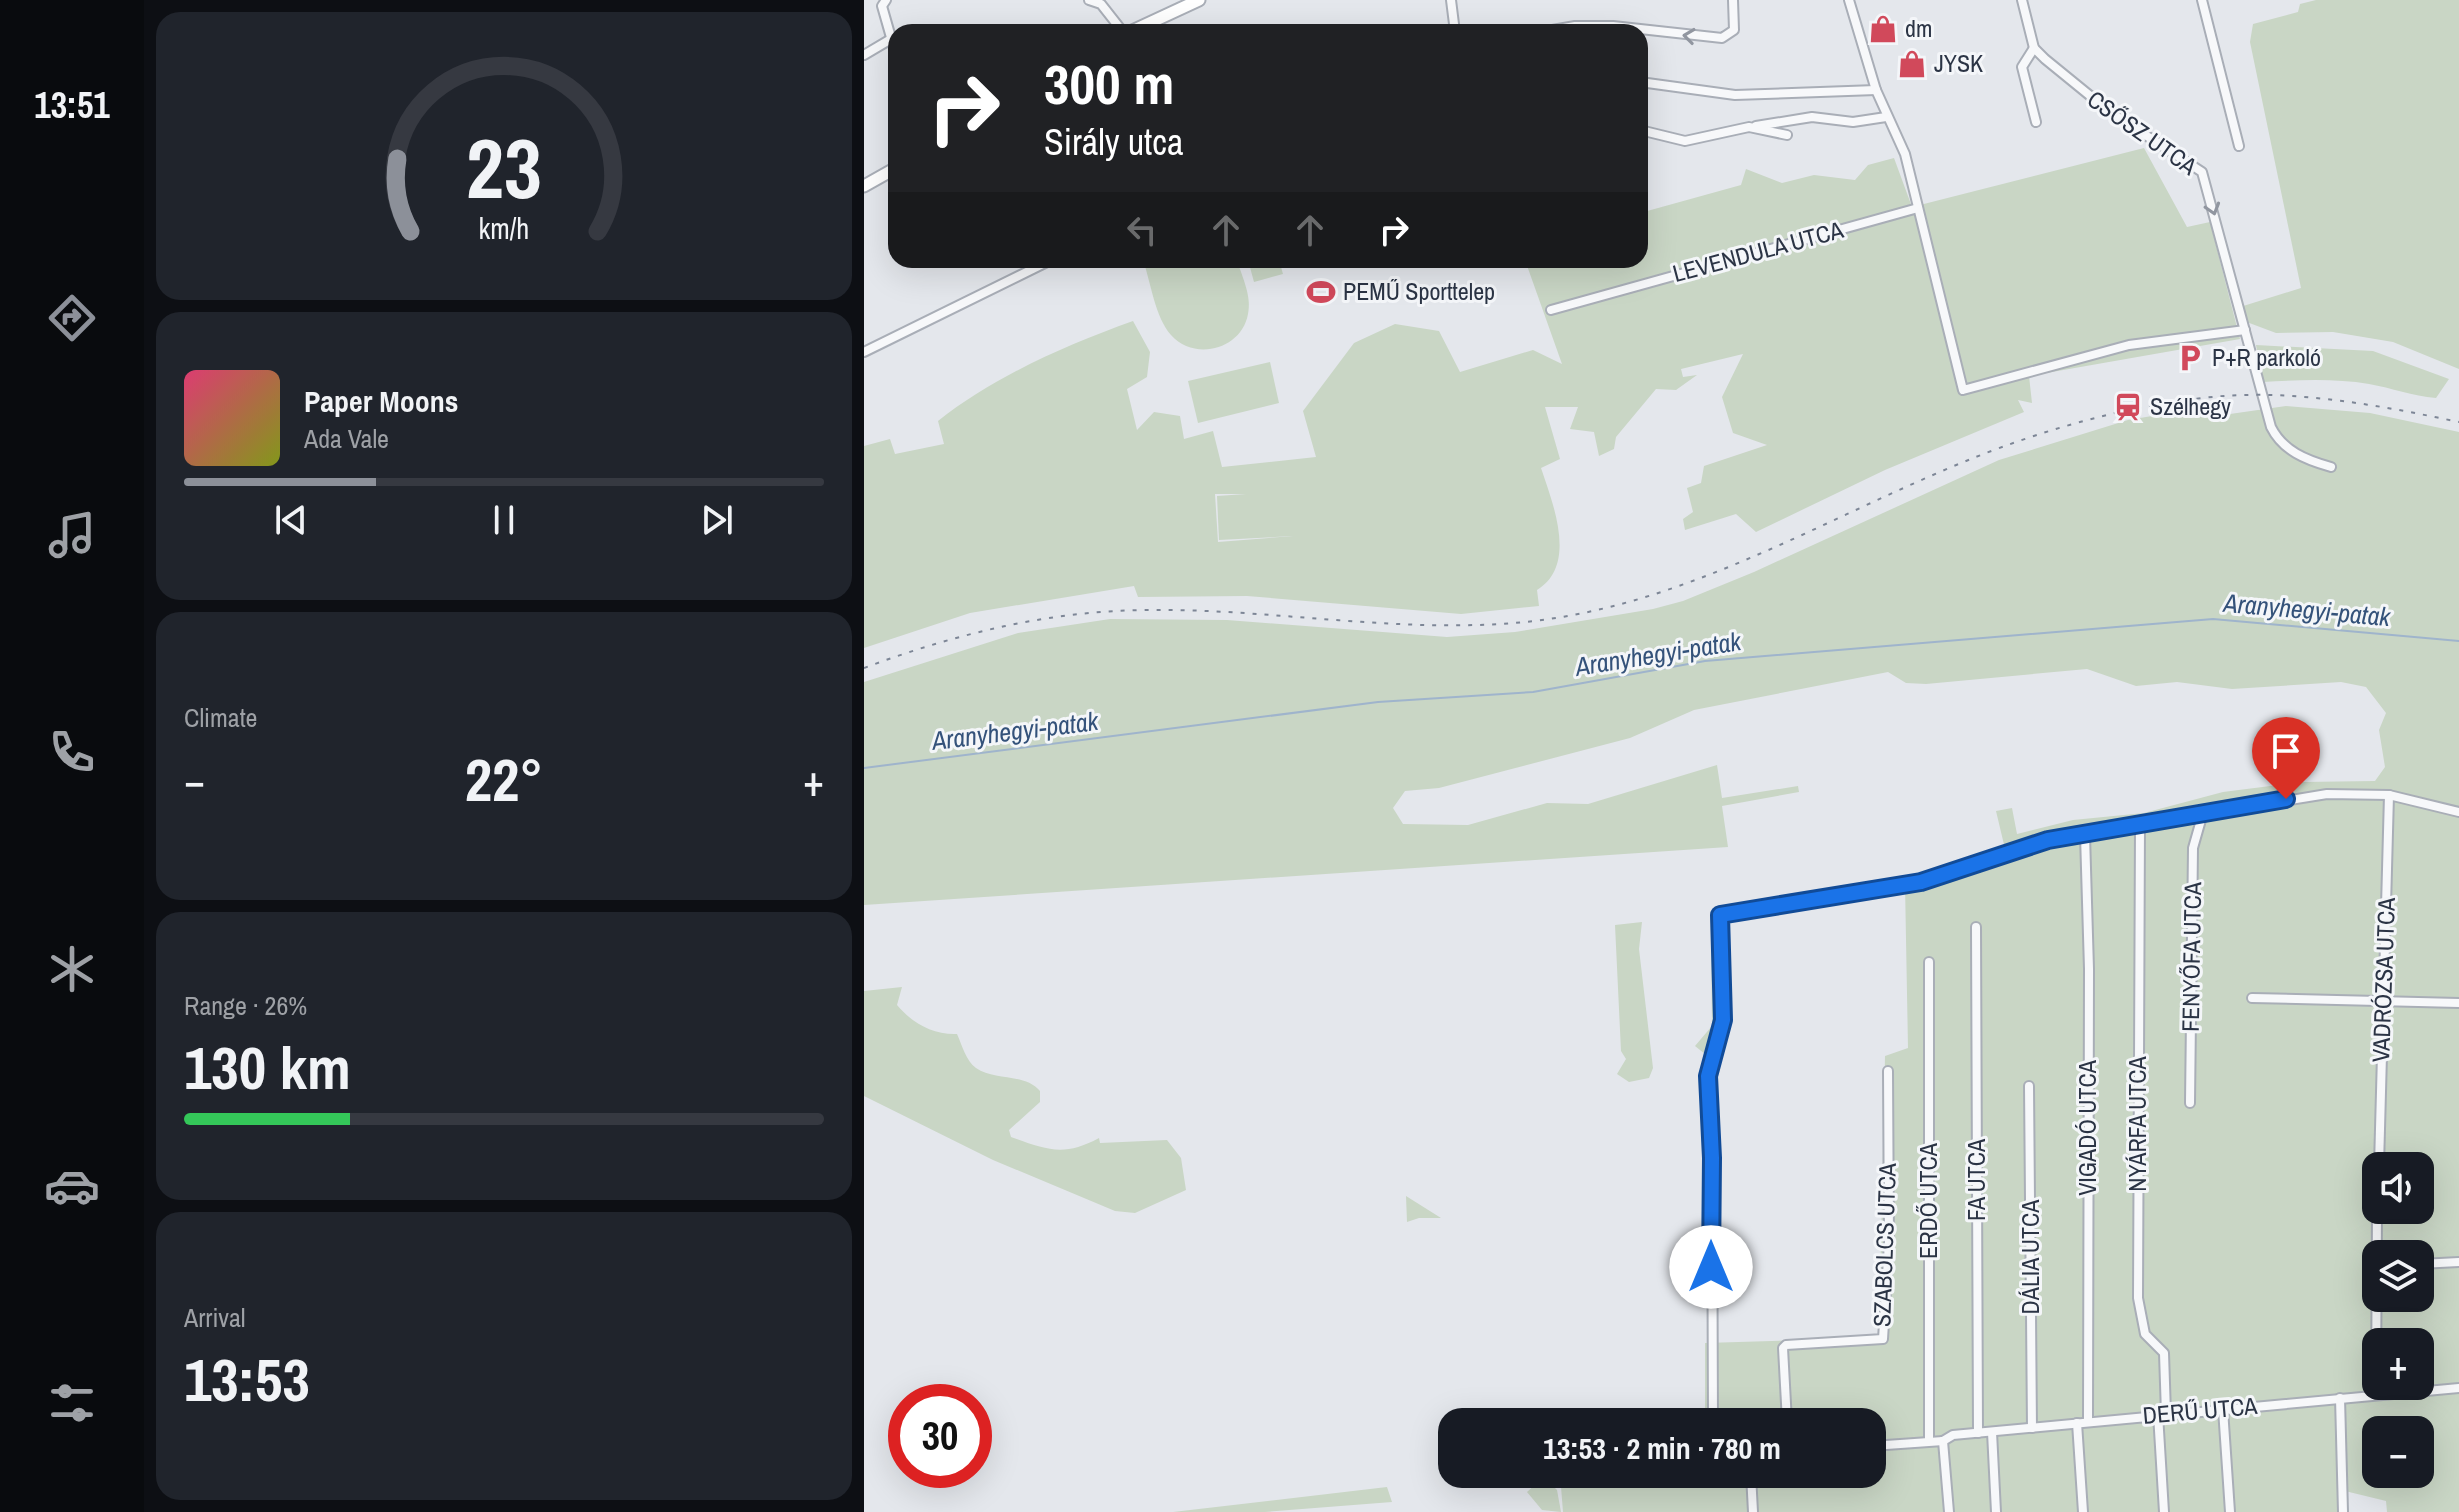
<!DOCTYPE html>
<html lang="en">
<head>
<meta charset="utf-8">
<style>
	body { margin:0; font-family:"Archivo Narrow",sans-serif; background:#20242c; color:#f1f3f6; height:100vh; display:flex; flex-direction:column; font-size:30px; white-space:nowrap }
	* { box-sizing:border-box; margin:0 }
	p { font-size:26px; color:#9ea1a6 }
	.icon { flex:none; width:44px; height:44px; fill:none; stroke:currentColor; stroke-width:2; stroke-linecap:round; stroke-linejoin:round }
	.map { position:relative; flex:1; overflow:hidden }
	.drawer { display:flex; flex-direction:column; gap:12px; padding:12px; background:#0d0f14; width:720px }
	.drawer>* { flex:none }
	.hud { position:absolute; left:24px; top:24px; width:760px; height:244px; border-radius:24px; box-shadow:0 8px 32px #0002; background:#202124; color:#fff; overflow:hidden }
	.fabs { position:absolute; left:1498px; top:1152px; display:grid; gap:16px }
	.fabs a { display:grid; place-items:center; width:72px; height:72px; border-radius:16px; background:#171b24; box-shadow:0 8px 32px #0002; font-size:40px }
	.speed { position:absolute; left:24px; top:1384px; display:flex; gap:16px; font-size:40px; font-weight:700; text-align:center }
	.speed>* { display:grid; place-content:center; width:104px; height:104px; border-radius:50%; background:#171b24; box-shadow:0 8px 32px #0002; line-height:1 }
	.speed .limit { border:12px solid #d22; background:#fff; color:#111 }
	.pin { position:absolute; display:grid; place-items:center; width:68px; height:68px; color:#fff; margin:-82px -34px; border-radius:50% 50% 50% 0; rotate:-45deg; box-shadow:0 0 8px #0007 }
	.pin .icon { rotate:45deg }
	.me { position:absolute; width:88px; margin:-44px; rotate:0deg; stroke-linejoin:round; filter:drop-shadow(0 0 6px #0008) }
	.turn { display:flex; align-items:center; gap:28px; height:168px; padding:0 24px; font-size:36px }
	.turn .icon { width:104px; height:104px; stroke-width:2.5 }
	.turn b { display:block; font-size:56px; line-height:68px }
	.lanes { display:flex; align-items:center; height:76px; padding:0 24px; background:#0003; justify-content:center; gap:40px; direction:ltr }
	.lanes .off { opacity:.35 }
	.big { font-size:60px; font-weight:700; line-height:1.1 }
	.drawer .card { flex:1; display:flex; flex-direction:column; justify-content:center; gap:12px; min-width:0; padding:0 28px; border-radius:24px; background:#20242c }
	.drawer .dial { align-items:center; gap:0 }
	.dial svg { height:208px; overflow:visible; fill:none; stroke:#363941; stroke-width:7; stroke-linecap:round; text-anchor:middle }
	.dial text { fill:#f1f3f6; stroke:none }
	.song { display:flex; align-items:center; gap:24px }
	.cover { width:96px; height:96px; border-radius:12px; background:linear-gradient(135deg,hsl(340 70% 55%),hsl(70 70% 35%)) }
	.played { height:8px; border-radius:4px; background:linear-gradient(90deg,#8c9099 30%,#363941 30%) }
	.keys { display:flex; justify-content:space-around; direction:ltr }
	.heat { display:flex; justify-content:space-between; align-items:center; font-size:44px; direction:ltr }
	.charge { height:12px; border-radius:6px; background:linear-gradient(90deg,#34c759 26%,#363941 0) }
	.trip { position:absolute; left:574px; top:1408px; width:448px; height:80px; border-radius:24px; background:#171b24; box-shadow:0 8px 32px #0002; font-weight:700; line-height:80px; text-align:center }
	main { display:flex; flex:1; min-height:0 }
	.tabs { display:flex; flex-direction:column; width:144px; justify-content:space-around; align-items:center; background:#090b0e; color:#9ea1a6 }
	.tabs .icon { width:56px; height:56px }
	.tabs .active { color:#8c9099 }
	.tabs b { font-size:36px; color:#f1f3f6 }
	.map>svg:first-child { display:block }
	.green { fill:#c9d6c5; fill-rule:evenodd }
	.lines { fill:none; stroke-linecap:round; stroke-linejoin:round }
	.stream { stroke:#9fb4cc; stroke-width:2 }
	.minor-casing { stroke:#a9aeb7; stroke-width:12 }
	.secondary-casing { stroke:#a9aeb7; stroke-width:15 }
	.minor { stroke:#f7f8fa; stroke-width:8 }
	.secondary { stroke:#fff; stroke-width:11 }
	.rail { stroke:#7d8696; stroke-width:2; stroke-dasharray:4 8; stroke-linecap:butt }
	.oneway { stroke:#9196a0 }
	.route-casing { stroke:#114b97; stroke-width:20 }
	.route { stroke:#1a73e8; stroke-width:14 }
	.labels { text-anchor:middle; stroke-width:6; stroke-linejoin:round; paint-order:stroke }
	.poi-label { font-size:24px; fill:#2b3445; stroke:#f4f6f9; text-anchor:start }
	.street-label { font-size:24px; fill:#2b3445; stroke:#f4f6f9 }
	.water-label { font-size:26px; font-style:italic; fill:#34527a; stroke:#f4f6f9 }
</style>
</head>
<body>
<main>
<nav class="tabs">
<b>13:51</b>
<svg class="icon active" aria-label="directions" viewBox="0 0 24 24"><path d="M12 3l9 9-9 9-9-9zM9 14v-3h6M13 9l2 2-2 2"/></svg>
<svg class="icon" aria-label="music" viewBox="0 0 24 24"><path d="M9 18V5l10-2v13"/><circle cx="6" cy="18" r="3"/><circle cx="16" cy="16" r="3"/></svg>
<svg class="icon" aria-label="phone" viewBox="0 0 24 24"><path d="M5 4h4l2 5-3 2q2 4 5 5l2-3 5 2v4C11 20 4 13 5 4z"/></svg>
<svg class="icon" aria-label="climate" viewBox="0 0 24 24"><path d="M12 3v18M4 7l16 10M4 17L20 7"/></svg>
<svg class="icon" aria-label="car" viewBox="0 0 24 24"><path d="M5 17H2v-5l4-1 3-4h7l3 4 3 1v5h-3M9 17h6M6 11h13"/><circle cx="7" cy="17" r="2"/><circle cx="17" cy="17" r="2"/></svg>
<svg class="icon" aria-label="filters" viewBox="0 0 24 24"><path d="M4 7h16M4 17h16"/><circle cx="9" cy="7" r="2"/><circle cx="15" cy="17" r="2"/></svg>
</nav>
<section class="drawer">
<div class="card dial"><svg viewBox="0 0 100 80">
<path d="M14 69A42 42 0 1 1 86 69"/>
<path d="M14 69A42 42 0 0 1 9 41" stroke="#8c9099"/>
<text x="50" y="56" font-size="32" font-weight="700">23</text>
<text x="50" y="72" font-size="11">km/h</text>
</svg></div>
<div class="card">
<div class="song"><i class="cover"></i><div><b>Paper Moons</b><p>Ada Vale</p></div></div>
<div class="played"></div>
<div class="keys"><svg class="icon" aria-label="previous" viewBox="0 0 24 24"><path d="M18 5L8 12l10 7zM5 5v14"/></svg><svg class="icon" aria-label="pause" viewBox="0 0 24 24"><path d="M8 5v14M16 5v14"/></svg><svg class="icon" aria-label="next" viewBox="0 0 24 24"><path d="M6 5l10 7-10 7zM19 5v14"/></svg></div>
</div>
<div class="card"><p>Climate</p>
<div class="heat"><a>−</a><b class="big">22°</b><a>+</a></div>
</div>
<div class="card"><p>Range · 26%</p><b class="big">130 km</b><div class="charge"></div></div>
<div class="card"><p>Arrival</p><b class="big">13:53</b></div>
</section>
<div class="map">
<svg width="1595" height="1512" viewBox="0 0 1595 1512">
	<rect width="100%" height="100%" fill="#e4e7ec"/>
	<g class="green">
		<path d="M1452,0H1595V369L1529,342L1469,332L1412,333L1380,321L1376,307L1437,288L1386,42L1389,24L1434,12L1436,4Z"/>
		<path d="M1280,148L1323,227L1346,222L1376,339L1165,376L1168,403L1154,400L1160,412L1021,470L892,532L872,514L821,530L819,519L829,512L823,488L837,483L840,466L903,445L869,433L858,397L879,354L817,369L819,377L833,375L812,390L792,389L752,437L750,449L735,456L730,432L706,429L714,407H681L696,459L677,468C689,504 714,565 673,590L675,606L597,614L383,596L274,597L270,586L106,613L0,648V446L26,439L31,454L80,444L74,421C131,376 202,345 269,321L286,352L283,377L263,389L273,430L290,412L316,416L320,439L349,431L358,467L452,457L439,411L490,343L531,324L575,331L596,372L669,350L698,364L661,260H776V213L877,185L882,169L918,183L950,175L991,180L1004,165L1030,158L1048,207ZM351,494H382L353,496L355,540L429,536L354,542Z"/>
		<path d="M279,260H373C378,277 388,296 384,314C378,349 331,362 307,335C291,317 287,283 279,260Z"/>
		<path d="M384,260H415L419,274L390,282Z"/>
		<path d="M1392,345L1509,351L1585,379L1572,398C1548,396 1528,388 1505,384C1470,378 1434,380 1399,382Z"/>
		<path d="M406,362L415,403L334,423L324,381Z"/>
		<path d="M1422,406L1506,413L1595,432V1512H1523L1522,1501L1481,1491L1482,1512H699L696,1474H1008V1422H841V1343L1011,1338L1015,1332L1021,1056L1044,1048L1041,884L1142,853L1132,811L1148,808L1153,834L1209,820L1280,813L1359,792L1438,782L1511,781L1521,767L1515,730L1522,713L1502,687L1477,682L1368,689L1313,682L1272,686L1223,669L1062,684L1042,683L1024,672L830,710L766,738L575,788L541,791L529,808L539,824L604,825L683,803L724,804L853,765L858,798L934,786L935,792L858,806L864,847L0,905V682L154,633L246,619L363,620L583,637L651,632L789,609L819,601L890,572L1135,460L1264,420L1306,413L1352,416ZM1512,1166H1556V1210H1512ZM1512,1254H1556V1298H1512ZM1512,1342H1556V1386H1512ZM1512,1430H1556V1474H1512Z"/>
		<path d="M856,915L853,1037L841,1054L831,1046L848,1026L847,926L850,916Z"/>
		<path d="M778,922L775,949L789,1068L785,1078L765,1082L753,1074L762,1059L757,1051L751,925Z"/>
		<path d="M38,987L33,1005C48,1023 69,1035 93,1034C98,1045 102,1061 112,1068C131,1081 161,1073 176,1091V1102L145,1130L147,1137C183,1150 200,1157 235,1138L236,1143L303,1140L317,1158L322,1190L271,1213L251,1211L129,1160L0,1096V991Z"/>
		<path d="M542,1196L577,1218H555L543,1222Z"/>
		<path d="M673,1483L687,1484L693,1490L697,1512L678,1510L663,1492Z"/>
		<path d="M523,1487L528,1502L401,1512H309Z"/>
	</g>
	<g class="lines">
		<path class="stream" d="M0,768L514,702L669,692L841,661L1349,619L1595,641"/>
		<defs>
			<g id="minor">
				<path d="M22,0L18,6L32,55"/>
				<path d="M225,0L237,4L259,32"/>
				<path d="M587,0L591,32"/>
				<path d="M985,0L1012,90L1041,154L1099,390L1265,345L1381,330"/>
				<path d="M1158,0L1170,48L1181,59L1246,112L1338,172L1407,427C1419,451 1442,460 1467,467"/>
				<path d="M1338,0L1375,146"/>
				<path d="M677,32L711,26H749L858,38L870,30L869,0"/>
				<path d="M1170,48L1158,67L1172,122"/>
				<path d="M0,55L27,39"/>
				<path d="M776,82L871,95L1012,90"/>
				<path d="M892,126L948,117L989,122L1022,117"/>
				<path d="M776,130L821,141L885,127L923,135"/>
				<path d="M687,310L1054,208"/>
				<path d="M0,352L187,260"/>
				<path d="M1276,824L1274,1298L1281,1334L1300,1353L1302,1414"/>
				<path d="M1221,835L1225,969L1224,1422"/>
				<path d="M1112,927L1114,1433"/>
				<path d="M1388,998L1595,1003"/>
				<path d="M1165,1086L1168,1428"/>
				<path d="M1326,1103L1329,848L1339,813"/>
				<path d="M1515,1166L1525,795"/>
				<path d="M1556,1264L1595,1262"/>
				<path d="M1512,1393L1513,1210"/>
				<path d="M1476,1398L1479,1512"/>
				<path d="M1359,1409L1366,1512"/>
				<path d="M1294,1414L1300,1512"/>
				<path d="M849,1422L848,1158L844,1076L859,1020L856,915L1057,882L1184,840L1463,794L1525,795L1595,812"/>
				<path d="M923,1422L919,1348L922,1345L1019,1339L1025,1243L1024,1071"/>
				<path d="M1213,1423L1219,1512"/>
				<path d="M1128,1432L1132,1512"/>
				<path d="M1065,1440V962"/>
				<path d="M1079,1441L1089,1435L1595,1388"/>
				<path d="M1079,1441L1085,1512"/>
				<path d="M1008,1446L1079,1441"/>
				<path d="M887,1474L889,1512"/>
			</g>
			<g id="secondary">
				<path d="M266,32L335,0"/>
				<path d="M0,186L32,168"/>
			</g>
		</defs>
		<use href="#minor" class="minor-casing"/>
		<use href="#secondary" class="secondary-casing"/>
		<use href="#minor" class="minor"/>
		<use href="#secondary" class="secondary"/>
		<path class="rail" d="M0,668C91,634 184,611 282,610C413,608 546,637 678,620C830,600 962,518 1102,461C1192,424 1309,392 1407,395C1471,397 1533,409 1595,422"/>
	</g>
	<defs><path id="oneway-chevron" d="M-2-3.5L2.5 0L-2 3.5" fill="none" stroke-width="1.6" stroke-linecap="round" stroke-linejoin="round" transform="scale(2)"/></defs>
	<g class="oneway">
		<use href="#oneway-chevron" transform="translate(825 36) rotate(-173)"/>
		<use href="#oneway-chevron" transform="translate(1349 209) rotate(73)"/>
	</g>
	<g class="lines">
		<defs>
			<path id="route" d="M847,1267L848,1158L844,1076L859,1020L856,915L1057,882L1184,840L1422,799"/>
		</defs>
		<use href="#route" class="route-casing"/>
		<use href="#route" class="route"/>
	</g>
	<defs>
		<symbol id="shop-bare" viewBox="-9 -9 18 18"><path d="M-5-2.5h2.3a2.7 3.5 0 0 1 5.4 0H5L5.5 6h-11ZM-1.5-2.5h3a1.5 2.3 0 0 0-3 0Z" fill="#d1495b" stroke="#f4f6f9" stroke-width="2.5" paint-order="stroke"/></symbol>
		<symbol id="stadium-bare" viewBox="-9 -9 18 18"><path d="M0-5a6.5 5 0 1 0 0 10a6.5 5 0 1 0 0-10ZM-3.5-1.8h7v3.6h-7Z" fill="#d1495b" stroke="#f4f6f9" stroke-width="2.5" paint-order="stroke"/></symbol>
		<symbol id="parking-bare" viewBox="-9 -9 18 18"><path d="M-3.5-5.5H1a3.5 3.5 0 0 1 0 7H-1V5.5H-3.5ZM-1-3.4V-.6H.8a1.4 1.4 0 0 0 0-2.8Z" fill="#d1495b" stroke="#f4f6f9" stroke-width="2.5" paint-order="stroke"/></symbol>
		<symbol id="station-bare" viewBox="-9 -9 18 18"><path d="M-3-6H3Q5-6 5-4V2Q5 4 3 4L4.5 6H3L1.5 4h-3L-3 6H-4.5L-3 4Q-5 4-5 2V-4Q-5-6-3-6ZM-3.5-4v3h7v-3ZM-3.5 1v1.5H-2V1ZM2 1v1.5H3.5V1Z" fill="#d1495b" stroke="#f4f6f9" stroke-width="2.5" paint-order="stroke"/></symbol>
	</defs>
	<g fill-rule="evenodd">
		<use href="#shop-bare" x="999" y="9" width="40" height="40"/>
		<use href="#shop-bare" x="1028" y="44" width="40" height="40"/>
		<use href="#stadium-bare" x="437" y="272" width="40" height="40"/>
		<use href="#parking-bare" x="1306" y="338" width="40" height="40"/>
		<use href="#station-bare" x="1244" y="387" width="40" height="40"/>
	</g>
	<g class="labels">
		<g class="poi-label">
			<text x="1041" y="37">dm</text>
			<text x="1070" y="72">JYSK</text>
			<text x="479" y="300">PEMŰ Sporttelep</text>
			<text x="1348" y="366">P+R parkoló</text>
			<text x="1286" y="415">Szélhegy</text>
		</g>
		<g class="street-label">
			<text transform="translate(1278 133) rotate(35)" y="8">CSŐSZ UTCA</text>
			<text transform="translate(894 252) rotate(-15)" y="8">LEVENDULA UTCA</text>
			<text transform="translate(1328 957) rotate(-89)" y="8">FENYŐFA UTCA</text>
			<text transform="translate(1520 980) rotate(-88)" y="8">VADRÓZSA UTCA</text>
			<text transform="translate(1274 1124) rotate(-90)" y="8">NYÁRFA UTCA</text>
			<text transform="translate(1224 1128) rotate(-90)" y="8">VIGADÓ UTCA</text>
			<text transform="translate(1113 1180) rotate(-90)" y="8">FA UTCA</text>
			<text transform="translate(1065 1201) rotate(-90)" y="8">ERDŐ UTCA</text>
			<text transform="translate(1021 1245) rotate(-88)" y="8">SZABOLCS UTCA</text>
			<text transform="translate(1167 1257) rotate(-90)" y="8">DÁLIA UTCA</text>
			<text transform="translate(1336 1411) rotate(-5)" y="8">DERŰ UTCA</text>
		</g>
		<g class="water-label">
			<text transform="translate(1443 610) rotate(5)" y="9">Aranyhegyi-patak</text>
			<text transform="translate(794 654) rotate(-9)" y="9">Aranyhegyi-patak</text>
			<text transform="translate(151 731) rotate(-7)" y="9">Aranyhegyi-patak</text>
		</g>
	</g>
</svg>
<div class="fabs">
<a><svg class="icon" aria-label="sound" viewBox="0 0 24 24"><path d="M4 9h4l5-4v14l-5-4H4zM17 9q2 3 0 6"/></svg></a>
<a><svg class="icon" aria-label="layers" viewBox="0 0 24 24"><path d="M12 4l9 5-9 5-9-5zM3 14l9 5 9-5"/></svg></a>
<a>+</a>
<a>−</a>
</div>
<div class="speed"><div class="limit">30</div></div>
<div class="pin" style="left:1422px;top:799px;background:#d93025"><svg class="icon" aria-label="arrive" viewBox="0 0 24 24"><path d="M6 21V4h12l-3 4 3 4H6"/></svg></div>
<svg class="me" style="left:847px;top:1267px" viewBox="-20 -20 40 40"><circle r="19" fill="#fff"/><path d="M0-13L10 11 0 6-10 11z" fill="#1a73e8"/></svg>
<div class="trip">13:53 · 2 min · 780 m</div>
<div class="hud">
<div class="turn"><svg class="icon" aria-label="right" viewBox="0 0 24 24"><path d="M7 20v-9h11M14 6l5 5-5 5"/></svg><div><b>300 m</b>Sirály utca</div></div>
<div class="lanes"><svg class="icon off" aria-label="left" viewBox="0 0 24 24"><path d="M17 20v-9H6M10 6l-5 5 5 5"/></svg><svg class="icon off" aria-label="ahead" viewBox="0 0 24 24"><path d="M12 20V5M6 11l6-6 6 6"/></svg><svg class="icon off" aria-label="ahead" viewBox="0 0 24 24"><path d="M12 20V5M6 11l6-6 6 6"/></svg><svg class="icon" aria-label="right" viewBox="0 0 24 24"><path d="M7 20v-9h11M14 6l5 5-5 5"/></svg></div>
</div>
</div>
</main>
</body>
</html>
